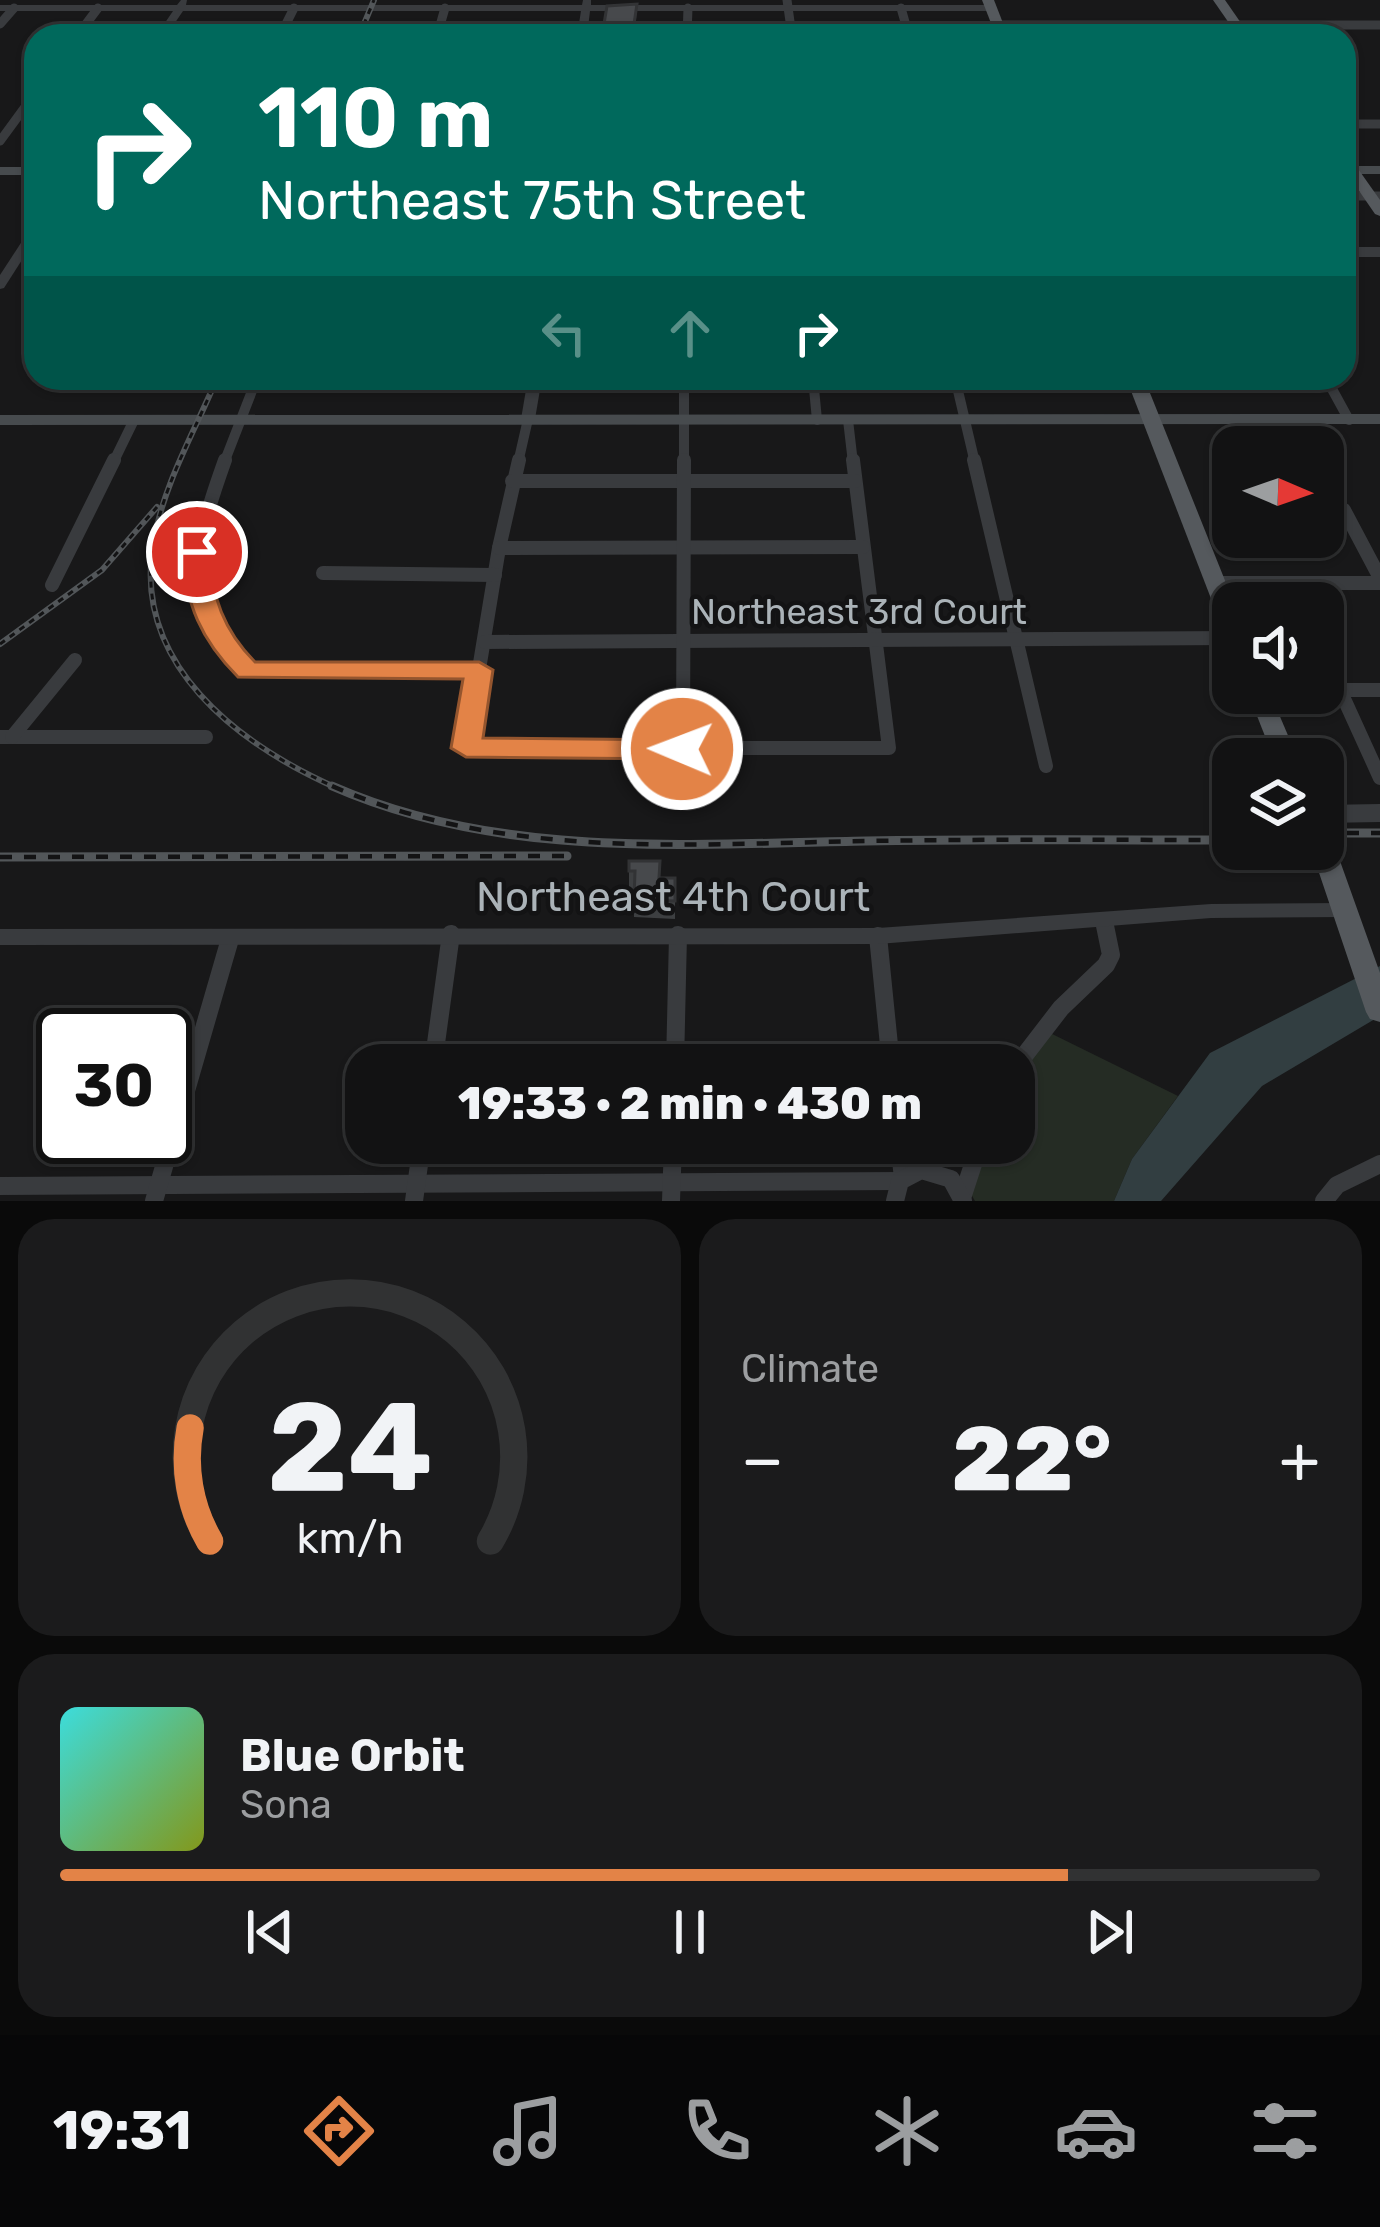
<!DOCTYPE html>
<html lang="en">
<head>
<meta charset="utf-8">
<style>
	body { margin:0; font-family:Rubik,sans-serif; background:#1b1b1c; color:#f1f3f6; height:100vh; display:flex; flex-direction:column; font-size:45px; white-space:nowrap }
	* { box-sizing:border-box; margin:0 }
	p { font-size:39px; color:#9c9ea0 }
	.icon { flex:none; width:66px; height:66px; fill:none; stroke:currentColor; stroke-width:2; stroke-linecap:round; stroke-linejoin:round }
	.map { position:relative; height:1201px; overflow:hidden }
	.drawer { display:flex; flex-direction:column; gap:18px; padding:18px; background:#0a0a0a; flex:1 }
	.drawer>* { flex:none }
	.guide { position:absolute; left:24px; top:24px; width:1332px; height:366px; border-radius:36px; box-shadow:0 3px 9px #0004,0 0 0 3px #313233; background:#00695c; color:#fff; overflow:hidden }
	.needle { width:78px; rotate:92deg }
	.controls { position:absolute; left:1212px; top:426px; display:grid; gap:24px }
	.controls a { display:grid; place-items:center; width:132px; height:132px; border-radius:24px; background:#121213; box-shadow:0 3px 9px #0004,0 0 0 3px #313233; font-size:60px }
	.speed { position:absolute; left:36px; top:1008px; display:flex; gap:24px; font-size:60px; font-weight:700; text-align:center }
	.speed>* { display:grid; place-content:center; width:156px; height:156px; border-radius:50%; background:#121213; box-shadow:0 3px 9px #0004,0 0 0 3px #313233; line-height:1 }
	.speed .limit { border:6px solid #111; border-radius:18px; background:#fff; color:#111 }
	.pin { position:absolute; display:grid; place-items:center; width:102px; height:102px; color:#fff; margin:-51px; border:6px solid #fff; border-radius:50%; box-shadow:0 3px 12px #0007 }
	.me { position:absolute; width:132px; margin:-66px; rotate:271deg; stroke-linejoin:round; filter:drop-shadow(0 0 9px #0008) }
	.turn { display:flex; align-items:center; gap:42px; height:252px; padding:0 36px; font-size:54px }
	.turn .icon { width:156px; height:156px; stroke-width:2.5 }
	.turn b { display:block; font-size:84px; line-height:102px }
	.lanes { display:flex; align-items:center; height:114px; padding:0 36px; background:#0003; justify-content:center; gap:60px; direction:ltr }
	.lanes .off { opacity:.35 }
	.big { font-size:90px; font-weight:800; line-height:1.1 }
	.drawer .card { flex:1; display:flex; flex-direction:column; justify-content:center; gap:18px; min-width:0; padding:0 42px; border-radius:36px; background:#1b1b1c }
	.drawer .dial { align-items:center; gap:0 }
	.dial svg { height:312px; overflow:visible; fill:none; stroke:#313233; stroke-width:7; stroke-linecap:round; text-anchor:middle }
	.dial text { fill:#f1f3f6; stroke:none }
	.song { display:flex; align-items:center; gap:36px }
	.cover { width:144px; height:144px; border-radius:18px; background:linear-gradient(135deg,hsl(180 70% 55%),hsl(70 70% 35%)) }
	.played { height:12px; border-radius:6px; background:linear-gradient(90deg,#e38347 80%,#313233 80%) }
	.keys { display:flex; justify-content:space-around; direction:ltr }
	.heat { display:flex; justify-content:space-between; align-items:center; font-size:66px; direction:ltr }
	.drawer .tiles { flex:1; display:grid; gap:18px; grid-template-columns:1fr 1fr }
	.card:last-child { grid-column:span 2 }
	.trip { position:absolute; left:345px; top:1044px; width:690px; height:120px; border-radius:36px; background:#121213; box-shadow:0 3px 9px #0004,0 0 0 3px #313233; font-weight:800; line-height:120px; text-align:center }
	.tab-bar { display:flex; height:192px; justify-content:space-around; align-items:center; background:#070708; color:#9c9ea0 }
	.tab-bar .icon { width:84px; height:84px }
	.tab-bar .on { color:#e38347 }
	.tab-bar b { font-size:54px; color:#f1f3f6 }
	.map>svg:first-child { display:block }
	.green { fill:#252c24 }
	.water { fill:#323e41 }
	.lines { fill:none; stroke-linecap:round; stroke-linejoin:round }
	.minor-far3 { stroke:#393b3e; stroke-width:9 }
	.minor-far2 { stroke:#393b3e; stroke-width:10 }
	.minor-far1 { stroke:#393b3e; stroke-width:14 }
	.minor { stroke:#393b3e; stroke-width:18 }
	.tertiary { fill:#393b3e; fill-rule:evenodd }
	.secondary { fill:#474b4e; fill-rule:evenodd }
	.primary { fill:#55595d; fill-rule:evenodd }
	.rail-far1-casing { stroke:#525659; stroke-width:6 }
	.rail-casing { stroke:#525659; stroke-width:9 }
	.rail-far1 { stroke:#131314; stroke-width:3; stroke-dasharray:6; stroke-linecap:butt }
	.rail { stroke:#131314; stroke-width:4.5; stroke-dasharray:12; stroke-linecap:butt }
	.wall { fill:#3d3f41 }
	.building { fill:#47494c; stroke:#323335; stroke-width:3 }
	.route { fill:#e38347; stroke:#94552e; stroke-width:3 }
	.labels { text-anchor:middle; stroke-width:9; stroke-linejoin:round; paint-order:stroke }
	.street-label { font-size:36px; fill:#abb3b8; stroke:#131314 }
	.near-street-label { font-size:42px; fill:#abb3b8; stroke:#131314 }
</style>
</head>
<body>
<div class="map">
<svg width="1380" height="1201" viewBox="0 0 1380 1201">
	<rect width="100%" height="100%" fill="#181819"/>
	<path class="green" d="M1042,1029L1178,1096L1132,1159L1114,1201H975L964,1182L980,1143H1014V1069Z"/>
	<path class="water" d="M1380,966V1016L1262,1086L1161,1201H1114L1132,1159L1210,1053Z"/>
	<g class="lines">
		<g class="minor-far3">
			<path d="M787,0L792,36"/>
			<path d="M901,8L909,36"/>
			<path d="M0,24L14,8"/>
			<path d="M998,25H1380"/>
			<path d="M77,36L98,8"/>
			<path d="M280,36L294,8"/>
			<path d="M437,36L445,8"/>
			<path d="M687,36L688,8"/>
			<path d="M1344,124H1380"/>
			<path d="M0,141L36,92"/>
			<path d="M1344,196H1380"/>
		</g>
		<g class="minor-far2">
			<path d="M1344,252H1380"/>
			<path d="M813,378L817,420"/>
			<path d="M955,378L975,463"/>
			<path d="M1326,378L1349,420"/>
			<path d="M848,420L853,463"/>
			<path d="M113,463L134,420"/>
			<path d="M224,463L257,378"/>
			<path d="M518,463L528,419"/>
			<path d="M684,463V378"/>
		</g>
		<g class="minor-far1">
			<path d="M225,460C194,547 179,597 248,671L479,670"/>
			<path d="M519,460L499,548L466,748H889L853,460"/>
			<path d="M974,460L1046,766"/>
			<path d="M512,481H855"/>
			<path d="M1344,510L1380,578"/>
			<path d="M499,548L863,547"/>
			<path d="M323,573L495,575"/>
			<path d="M1215,583H1380"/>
			<path d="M52,585L114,460"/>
			<path d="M485,642L1233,638"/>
			<path d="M1323,690H1380"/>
			<path d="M1340,690L1380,778"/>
			<path d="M0,737H206"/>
			<path d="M12,737L75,660"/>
			<path d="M683,749L684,460"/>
		</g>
		<g class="minor">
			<path d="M1323,814L1380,813"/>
			<path d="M878,936L891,1065"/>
			<path d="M433,1065L451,934"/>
			<path d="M675,1065L678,935"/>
			<path d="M1014,1069L1061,1008L1106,965L1111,955L1104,921"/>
			<path d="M899,1143L903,1178"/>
			<path d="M0,1186L900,1181"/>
			<path d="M963,1195L980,1143"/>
			<path d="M154,1201L230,939"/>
			<path d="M414,1201L422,1143"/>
			<path d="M671,1201L673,1143"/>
			<path d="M895,1201L900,1181L921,1170L951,1179L963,1201"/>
			<path d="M1324,1201L1337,1185L1380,1164"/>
		</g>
		<g class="tertiary">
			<path d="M181,0H187L186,5H582L583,0H591V5H991L996,8L991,11H590L587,36H577L581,11H183L166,36H156L173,11H0V5H177Z"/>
			<path d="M36,225V238L4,288L0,289V275L32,226Z"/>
			<path d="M528,378H542L535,419L528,423L521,419Z"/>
			<path d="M1345,903L1352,905L1355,910L1352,915L1345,917L1211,918L878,944L0,945V929L878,928L1211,904Z"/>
		</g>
		<g class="secondary">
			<rect x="1344" y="166" width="36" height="8"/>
			<rect x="0" y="167" width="36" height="8"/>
			<path d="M1380,414V424L0,425V415Z"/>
		</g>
		<g class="primary">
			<path d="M982,0H994L1008,36H996Z"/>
			<path d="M1213,0H1225L1250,36H1238Z"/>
			<path d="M1344,155L1349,156L1380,200V216L1375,214L1344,169Z"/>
			<path d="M1126,378H1144L1234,603L1233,633L1222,627Z"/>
			<path d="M1248,693H1270L1298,759H1274Z"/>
			<path d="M1323,838L1332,841L1335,847L1380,973V1022L1370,1019L1366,1012L1311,849H1323Z"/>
		</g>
		<defs>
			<g id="rail-far1">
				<path d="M359,36L374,0"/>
				<path d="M217,378C195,431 164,483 154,540C130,664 239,745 339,789"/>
				<path d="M0,644L102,570L157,507"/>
			</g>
			<g id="rail">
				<path d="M332,786C500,860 688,844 866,841C988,839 1111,840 1233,840"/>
				<path d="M1323,833H1380"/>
				<path d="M0,857L567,856"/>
			</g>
		</defs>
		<use href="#rail-far1" class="rail-far1-casing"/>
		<use href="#rail" class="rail-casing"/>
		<use href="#rail-far1" class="rail-far1"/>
		<use href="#rail" class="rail"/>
	</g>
	<g class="wall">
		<path d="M637,4L635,36H604V24Z"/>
		<path d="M629,861L660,878H675V919L634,917V889H629Z"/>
	</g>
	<g class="building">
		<path d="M637,4L634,24H604L607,6Z"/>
		<path d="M629,861H660L659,878H675V901L634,900L635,871H629Z"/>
	</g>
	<path class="route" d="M197,544L210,552C211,596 224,631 255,662H479L493,670L483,738L682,740L698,749L682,759L466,757L451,748L463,679L238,677C202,641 184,603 184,552Z"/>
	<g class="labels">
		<g class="street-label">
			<text x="859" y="624">Northeast 3rd Court</text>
		</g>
		<g class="near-street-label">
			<text x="673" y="911">Northeast 4th Court</text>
		</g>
	</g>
</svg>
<div class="controls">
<a><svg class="needle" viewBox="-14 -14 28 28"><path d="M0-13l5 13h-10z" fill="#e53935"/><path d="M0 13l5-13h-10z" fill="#9c9ea0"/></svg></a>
<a><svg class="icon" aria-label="sound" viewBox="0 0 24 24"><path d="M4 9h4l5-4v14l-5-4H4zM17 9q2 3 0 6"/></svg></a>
<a><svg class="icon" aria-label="layers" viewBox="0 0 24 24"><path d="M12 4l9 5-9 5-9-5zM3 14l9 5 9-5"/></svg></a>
</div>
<div class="speed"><div class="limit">30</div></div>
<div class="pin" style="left:197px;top:552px;background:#d93025"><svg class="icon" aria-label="arrive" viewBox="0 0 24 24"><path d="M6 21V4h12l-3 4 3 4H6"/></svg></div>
<svg class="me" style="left:682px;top:749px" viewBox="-20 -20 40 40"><circle r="17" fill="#e38347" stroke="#fff" stroke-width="3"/><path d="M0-11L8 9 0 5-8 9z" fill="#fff"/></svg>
<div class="trip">19:33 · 2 min · 430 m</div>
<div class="guide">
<div class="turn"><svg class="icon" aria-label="right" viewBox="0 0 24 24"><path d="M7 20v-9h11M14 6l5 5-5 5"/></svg><div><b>110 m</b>Northeast 75th Street</div></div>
<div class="lanes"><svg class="icon off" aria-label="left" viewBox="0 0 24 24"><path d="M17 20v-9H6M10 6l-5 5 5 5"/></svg><svg class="icon off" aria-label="ahead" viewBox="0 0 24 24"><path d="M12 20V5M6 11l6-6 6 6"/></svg><svg class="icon" aria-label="right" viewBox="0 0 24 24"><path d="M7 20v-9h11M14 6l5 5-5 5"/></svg></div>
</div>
</div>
<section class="drawer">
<div class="tiles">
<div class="card dial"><svg viewBox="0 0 100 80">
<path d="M14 69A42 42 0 1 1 86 69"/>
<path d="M14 69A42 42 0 0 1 9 40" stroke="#e38347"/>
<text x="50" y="56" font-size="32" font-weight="700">24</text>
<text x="50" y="72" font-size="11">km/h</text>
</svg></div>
<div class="card"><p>Climate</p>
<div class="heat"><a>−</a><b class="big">22°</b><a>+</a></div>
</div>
<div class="card">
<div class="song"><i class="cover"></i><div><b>Blue Orbit</b><p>Sona</p></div></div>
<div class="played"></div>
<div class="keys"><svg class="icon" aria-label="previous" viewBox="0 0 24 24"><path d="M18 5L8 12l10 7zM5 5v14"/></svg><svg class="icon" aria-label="pause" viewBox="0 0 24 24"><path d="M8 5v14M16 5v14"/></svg><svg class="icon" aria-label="next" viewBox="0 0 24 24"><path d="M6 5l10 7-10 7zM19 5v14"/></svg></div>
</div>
</div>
</section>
<nav class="tab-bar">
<b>19:31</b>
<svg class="icon on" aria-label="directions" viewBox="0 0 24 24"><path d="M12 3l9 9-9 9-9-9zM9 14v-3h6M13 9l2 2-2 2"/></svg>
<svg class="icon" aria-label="music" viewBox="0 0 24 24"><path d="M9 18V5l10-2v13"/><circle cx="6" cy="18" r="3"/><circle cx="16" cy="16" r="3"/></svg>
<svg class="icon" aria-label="phone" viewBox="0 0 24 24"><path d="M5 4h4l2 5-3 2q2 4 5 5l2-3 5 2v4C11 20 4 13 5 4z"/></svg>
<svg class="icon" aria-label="climate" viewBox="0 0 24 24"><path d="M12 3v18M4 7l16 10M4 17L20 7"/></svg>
<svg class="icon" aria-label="car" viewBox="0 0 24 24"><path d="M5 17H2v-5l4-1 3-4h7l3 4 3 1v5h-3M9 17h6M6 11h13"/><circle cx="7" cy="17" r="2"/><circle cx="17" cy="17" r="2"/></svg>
<svg class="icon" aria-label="filters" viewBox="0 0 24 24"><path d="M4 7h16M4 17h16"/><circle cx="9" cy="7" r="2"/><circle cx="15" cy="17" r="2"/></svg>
</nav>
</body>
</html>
